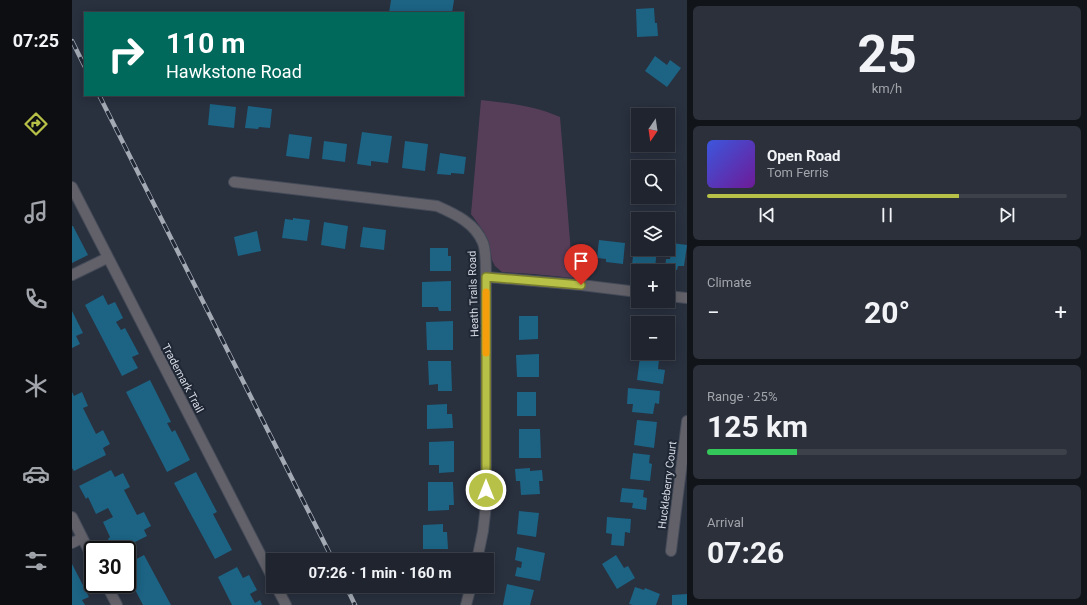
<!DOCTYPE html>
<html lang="en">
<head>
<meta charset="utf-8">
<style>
	body { margin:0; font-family:Roboto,sans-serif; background:#2c303a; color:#f1f3f6; height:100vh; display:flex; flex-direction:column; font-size:15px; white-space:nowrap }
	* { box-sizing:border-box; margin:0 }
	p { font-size:13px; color:#a1a4aa }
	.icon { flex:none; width:22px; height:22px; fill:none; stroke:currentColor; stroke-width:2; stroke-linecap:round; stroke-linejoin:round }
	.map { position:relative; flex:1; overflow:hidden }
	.details { display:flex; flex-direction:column; gap:6px; padding:6px; background:#111419; width:400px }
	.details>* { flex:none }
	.guide { position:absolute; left:12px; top:12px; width:380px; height:84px; border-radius:0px; box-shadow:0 2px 10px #0003,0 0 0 1px #3c414a; background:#00695c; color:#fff; overflow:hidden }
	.needle { width:26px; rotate:193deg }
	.controls { position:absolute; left:559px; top:108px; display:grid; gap:8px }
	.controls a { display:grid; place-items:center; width:44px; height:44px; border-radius:0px; background:#1f242e; box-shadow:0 2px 10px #0003,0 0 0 1px #3c414a; font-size:20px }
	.speed { position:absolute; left:12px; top:541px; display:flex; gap:8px; font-size:20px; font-weight:700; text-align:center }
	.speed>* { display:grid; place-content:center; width:52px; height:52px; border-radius:50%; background:#1f242e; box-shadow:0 2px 10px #0003,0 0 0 1px #3c414a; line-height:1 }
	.speed .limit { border:2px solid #111; border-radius:6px; background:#fff; color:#111 }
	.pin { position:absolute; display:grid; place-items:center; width:34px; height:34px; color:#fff; margin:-41px -17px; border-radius:50% 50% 50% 0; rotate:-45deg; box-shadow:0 0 4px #0007 }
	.pin .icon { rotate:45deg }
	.me { position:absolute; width:44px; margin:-22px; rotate:0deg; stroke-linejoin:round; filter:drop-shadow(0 0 3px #0008) }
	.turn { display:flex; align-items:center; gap:14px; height:84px; padding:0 16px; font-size:18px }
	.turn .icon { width:52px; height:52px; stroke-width:2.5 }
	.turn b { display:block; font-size:28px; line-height:34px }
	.big { font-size:30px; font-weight:700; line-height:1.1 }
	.details .widget { flex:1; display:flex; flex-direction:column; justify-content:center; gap:6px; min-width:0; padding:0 14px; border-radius:6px; background:#2c303a }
	.details .dial { align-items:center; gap:0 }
	.dial b { font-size:52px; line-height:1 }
	.song { display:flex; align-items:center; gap:12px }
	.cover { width:48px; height:48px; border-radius:6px; background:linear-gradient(135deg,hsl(230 70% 55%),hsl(280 70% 35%)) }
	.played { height:4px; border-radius:2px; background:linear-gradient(90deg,#b8c147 70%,#3c414a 70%) }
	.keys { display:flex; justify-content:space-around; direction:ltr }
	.heat { display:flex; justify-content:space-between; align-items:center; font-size:22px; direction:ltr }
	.charge { height:6px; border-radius:3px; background:linear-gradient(90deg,#34c759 25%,#3c414a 0) }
	.trip { position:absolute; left:194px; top:553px; width:228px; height:40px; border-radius:0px; background:#1f242e; box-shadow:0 2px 10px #0003,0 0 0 1px #3c414a; font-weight:700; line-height:40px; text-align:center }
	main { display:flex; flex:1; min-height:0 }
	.tabs { display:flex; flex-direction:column; width:72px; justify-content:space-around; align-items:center; background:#0c0e12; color:#a1a4aa }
	.tabs .icon { width:28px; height:28px }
	.tabs .active { color:#b8c147 }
	.tabs b { font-size:18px; color:#f1f3f6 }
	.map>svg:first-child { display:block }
	.green { fill:#563e59 }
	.building { fill:#1c6384 }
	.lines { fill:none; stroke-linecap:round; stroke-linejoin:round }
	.minor-casing { stroke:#454b58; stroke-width:12 }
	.minor { stroke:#626169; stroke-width:10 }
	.rail-casing { stroke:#a4aab4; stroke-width:4.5 }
	.rail { stroke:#1f2634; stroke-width:3; stroke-dasharray:9; stroke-linecap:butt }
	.route-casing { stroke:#787d2e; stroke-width:10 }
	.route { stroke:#b8c147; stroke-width:7 }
	.slow { stroke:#f59e0b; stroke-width:7 }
	.labels { text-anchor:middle; stroke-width:4; stroke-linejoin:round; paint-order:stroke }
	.street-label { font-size:11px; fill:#d5dae3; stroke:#1f2634 }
</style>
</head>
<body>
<main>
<nav class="tabs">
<b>07:25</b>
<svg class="icon active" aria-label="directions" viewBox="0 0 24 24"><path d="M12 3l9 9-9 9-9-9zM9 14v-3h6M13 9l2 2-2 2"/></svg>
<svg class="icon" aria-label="music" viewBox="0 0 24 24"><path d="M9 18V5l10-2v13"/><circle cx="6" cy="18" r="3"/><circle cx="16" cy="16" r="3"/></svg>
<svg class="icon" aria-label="phone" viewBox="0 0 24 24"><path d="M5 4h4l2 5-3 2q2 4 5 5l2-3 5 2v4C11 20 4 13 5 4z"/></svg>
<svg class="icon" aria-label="climate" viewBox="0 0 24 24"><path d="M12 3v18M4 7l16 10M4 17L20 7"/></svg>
<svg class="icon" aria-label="car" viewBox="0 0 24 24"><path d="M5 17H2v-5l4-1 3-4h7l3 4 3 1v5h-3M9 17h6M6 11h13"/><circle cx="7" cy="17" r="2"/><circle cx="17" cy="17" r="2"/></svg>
<svg class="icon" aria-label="filters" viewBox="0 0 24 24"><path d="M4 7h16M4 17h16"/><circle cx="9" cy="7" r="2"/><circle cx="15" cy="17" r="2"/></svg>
</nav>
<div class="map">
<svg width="615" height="605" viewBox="0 0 615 605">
	<rect width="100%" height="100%" fill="#29303e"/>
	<path class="green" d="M409,100C437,103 463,106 488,117L501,278L461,274L430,272L423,266L420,260L417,242L412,232L399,214Z"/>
	<g class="building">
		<path d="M319,0H382L380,13H317Z"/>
		<path d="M582,8L583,23H585L586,36L565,37L564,9Z"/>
		<path d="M583,56L595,65L598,60L609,68L595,87L573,71Z"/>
		<path d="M138,104L164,107L162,128L136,125Z"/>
		<path d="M176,106L200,109L198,128L187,127L186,129L173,128Z"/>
		<path d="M290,132L320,136L316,163L299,161V166L285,164Z"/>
		<path d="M217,134L240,137L237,159L214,156Z"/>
		<path d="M252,141L275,144L273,162L250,159Z"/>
		<path d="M333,141L356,144L353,171L330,168Z"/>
		<path d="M368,153L394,157L392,174L379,173V175L365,174Z"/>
		<path d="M221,218L238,220L235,241L210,238L213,219L221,220Z"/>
		<path d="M252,222L276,226L273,249L249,245Z"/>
		<path d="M0,226H1L16,255L0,263Z"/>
		<path d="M291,227L314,230L312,250L288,247Z"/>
		<path d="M185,231L189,251L166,256L162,237Z"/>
		<path d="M527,240L553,243L551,264L534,262V259L525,258Z"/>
		<path d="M563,240L566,241V249H585L583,268L560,265Z"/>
		<path d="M600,243L615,245L612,266H606L605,270L593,268L594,259H598Z"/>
		<path d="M358,248H376V256H379V271H358Z"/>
		<path d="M379,281V311H367L366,307H350V282Z"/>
		<path d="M31,295L36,305L43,302L51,318L44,322L49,330L53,328L67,354L60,357L66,368L50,376L13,305Z"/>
		<path d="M0,311L11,333L4,336L8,344L0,348Z"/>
		<path d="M447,316H466V339L447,340Z"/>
		<path d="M381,321V350H355L354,322Z"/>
		<path d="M467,354V377H445L444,355Z"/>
		<path d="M568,357L587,360L586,369L593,370L591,384L565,380Z"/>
		<path d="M356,361H379L380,391H366V384L357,385Z"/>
		<path d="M78,380L99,422L95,423L100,432L103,430L118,460L95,472L54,392Z"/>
		<path d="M556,388L588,391L587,404L583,403L581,414L560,412L561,404H555Z"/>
		<path d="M0,392L2,396L10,392L16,406L11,408L24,434L31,430L38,444L31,448L34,455L2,471L0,468Z"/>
		<rect x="445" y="392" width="19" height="24"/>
		<path d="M375,404V414H380L381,428L355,429V405Z"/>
		<path d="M565,420L585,422L582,448L562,445Z"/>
		<path d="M447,429H468L469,458H447Z"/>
		<path d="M382,441V472L367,473V465H357V442Z"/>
		<path d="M561,453L578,455L577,463L580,464L578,481L558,479Z"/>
		<path d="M458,468V471L470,470L471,481H467L468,494L449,495L448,481H444L443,469Z"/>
		<path d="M39,470L43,477L51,473L58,487L52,490L65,515L72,512L79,526L72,530L75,536L47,550H41L36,539L38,537L31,522L41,517L36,508L24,514L16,497L14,499L7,486Z"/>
		<path d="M124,472L145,512L141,514L160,550L143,559L102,483Z"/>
		<path d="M356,482H381L382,505H377V510L356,511Z"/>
		<path d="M550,488L572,490L571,497L575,498L574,510L560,508L561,503L548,502Z"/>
		<path d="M447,511L467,513L464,537L445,534Z"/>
		<path d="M535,517L559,519L558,533L553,532L552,546L539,545L540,534L534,533Z"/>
		<path d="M371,524V532H375L376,549H351V525Z"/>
		<path d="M445,547L473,553L468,581L443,576L445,567L449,568L450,562L443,560Z"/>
		<path d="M72,555L99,605H71L59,582L55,584V564Z"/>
		<path d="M544,555L552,568L556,566L563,578L545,589L530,564Z"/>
		<path d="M0,564L17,597L10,600L13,605H0Z"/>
		<path d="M165,567L171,578L177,575L185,590L178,594L183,603L188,600L190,605H160L146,577Z"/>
		<path d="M435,584L462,590L458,605H431Z"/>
		<path d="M350,586H365L364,590Z"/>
		<path d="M563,587L572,590L573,588L588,594L584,605H561L557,604Z"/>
		<path d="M615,594V605H600V595Z"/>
	</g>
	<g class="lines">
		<defs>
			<g id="minor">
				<path d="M162,182L365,206C383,214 403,223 411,243C414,251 414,268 414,277V505L411,531L405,560"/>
				<path d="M0,187L201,579"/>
				<path d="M0,275L35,258"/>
				<path d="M414,277L509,285L566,292"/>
				<path d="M596,296L615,298"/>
				<path d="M0,517L21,559"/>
				<path d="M0,543L10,538"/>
				<path d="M599,551L615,421"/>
				<path d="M34,584L45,605"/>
				<path d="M204,586L214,605"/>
				<path d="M394,605L399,586"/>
			</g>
		</defs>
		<use href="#minor" class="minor-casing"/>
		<use href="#minor" class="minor"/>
		<defs>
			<g id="rail">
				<path d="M0,41L13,67"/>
				<path d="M27,95L261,560"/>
				<path d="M274,586L283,605"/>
			</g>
		</defs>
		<use href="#rail" class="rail-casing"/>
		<use href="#rail" class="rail"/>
	</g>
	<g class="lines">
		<defs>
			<path id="route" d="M414,490V277L509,285"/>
		</defs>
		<use href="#route" class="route-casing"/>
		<use href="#route" class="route"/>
		<path class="slow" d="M414,353V292"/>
	</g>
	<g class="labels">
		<g class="street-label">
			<text transform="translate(401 294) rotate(-92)" y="4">Heath Trails Road</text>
			<text transform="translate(111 378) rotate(62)" y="4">Trademark Trail</text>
			<text transform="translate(595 485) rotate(-83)" y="4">Huckleberry Court</text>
		</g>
	</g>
</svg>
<div class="controls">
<a><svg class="needle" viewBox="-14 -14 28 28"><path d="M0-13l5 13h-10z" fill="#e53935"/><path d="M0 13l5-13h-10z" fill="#a1a4aa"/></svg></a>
<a><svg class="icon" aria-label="search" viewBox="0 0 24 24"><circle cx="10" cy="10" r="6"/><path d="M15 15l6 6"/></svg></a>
<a><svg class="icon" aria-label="layers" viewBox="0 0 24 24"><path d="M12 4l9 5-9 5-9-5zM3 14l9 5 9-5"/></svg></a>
<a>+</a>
<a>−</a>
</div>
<div class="speed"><div class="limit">30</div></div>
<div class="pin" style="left:509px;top:285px;background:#d93025"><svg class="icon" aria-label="arrive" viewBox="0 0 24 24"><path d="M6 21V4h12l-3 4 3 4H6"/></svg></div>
<svg class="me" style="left:414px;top:490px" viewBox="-20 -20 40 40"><circle r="17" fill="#b8c147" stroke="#fff" stroke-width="3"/><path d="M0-11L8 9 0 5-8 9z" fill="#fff"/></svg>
<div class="trip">07:26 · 1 min · 160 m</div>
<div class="guide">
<div class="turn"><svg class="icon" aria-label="right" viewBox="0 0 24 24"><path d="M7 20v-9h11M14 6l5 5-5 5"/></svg><div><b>110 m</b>Hawkstone Road</div></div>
</div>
</div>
<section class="details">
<div class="widget dial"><b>25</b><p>km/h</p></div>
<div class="widget">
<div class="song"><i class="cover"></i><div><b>Open Road</b><p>Tom Ferris</p></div></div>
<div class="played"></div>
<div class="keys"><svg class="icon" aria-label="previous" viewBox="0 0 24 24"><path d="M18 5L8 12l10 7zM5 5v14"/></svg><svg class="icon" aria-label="pause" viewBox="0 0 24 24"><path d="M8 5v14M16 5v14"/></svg><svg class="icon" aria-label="next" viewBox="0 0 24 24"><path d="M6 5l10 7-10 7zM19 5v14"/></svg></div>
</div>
<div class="widget"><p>Climate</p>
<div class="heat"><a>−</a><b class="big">20°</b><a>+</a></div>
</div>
<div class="widget"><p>Range · 25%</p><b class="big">125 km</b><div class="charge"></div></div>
<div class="widget"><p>Arrival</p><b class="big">07:26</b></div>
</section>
</main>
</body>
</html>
